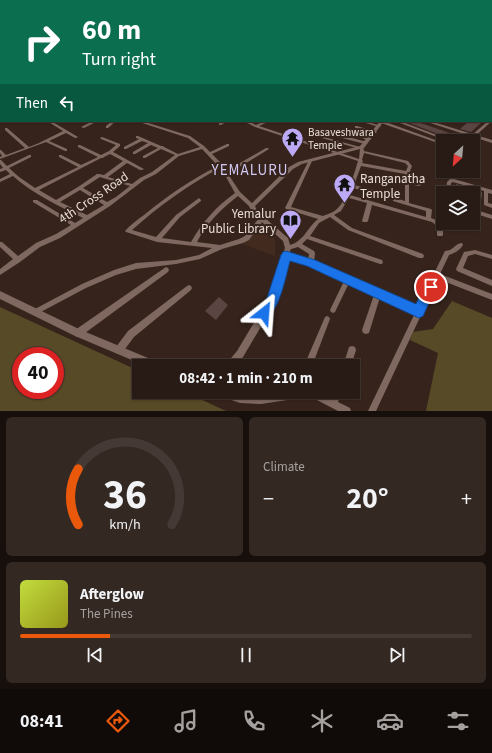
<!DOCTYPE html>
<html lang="en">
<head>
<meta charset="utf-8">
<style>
	body { margin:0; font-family:"Source Sans 3",sans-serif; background:#342822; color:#f1f3f6; height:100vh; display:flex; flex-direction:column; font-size:15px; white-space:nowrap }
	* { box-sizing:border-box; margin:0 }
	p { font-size:13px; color:#a5a1a0 }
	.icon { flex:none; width:22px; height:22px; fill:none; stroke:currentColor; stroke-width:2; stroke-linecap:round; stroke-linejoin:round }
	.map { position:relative; height:411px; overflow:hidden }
	.details { display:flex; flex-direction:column; gap:6px; padding:6px; background:#160f0c; flex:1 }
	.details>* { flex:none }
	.hud { position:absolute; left:0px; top:0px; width:492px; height:122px; box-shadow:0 1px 3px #0004,0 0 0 1px #443934; background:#0b6e4f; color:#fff; overflow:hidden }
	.needle { width:26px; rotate:206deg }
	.controls { position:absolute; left:436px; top:134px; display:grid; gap:8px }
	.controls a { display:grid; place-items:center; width:44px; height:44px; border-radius:0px; background:#281b15; box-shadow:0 1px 3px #0004,0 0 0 1px #443934; font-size:20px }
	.speed { position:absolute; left:12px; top:347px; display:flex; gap:8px; font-size:20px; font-weight:700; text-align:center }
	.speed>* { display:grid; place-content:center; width:52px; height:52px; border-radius:50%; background:#281b15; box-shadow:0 1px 3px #0004,0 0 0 1px #443934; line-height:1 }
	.speed .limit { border:6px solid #d22; background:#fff; color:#111 }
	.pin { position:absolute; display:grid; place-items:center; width:34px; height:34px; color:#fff; margin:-17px; border:2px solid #fff; border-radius:50%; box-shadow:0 1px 4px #0007 }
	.me { position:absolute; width:44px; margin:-22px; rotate:28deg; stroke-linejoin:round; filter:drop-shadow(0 0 3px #0008) }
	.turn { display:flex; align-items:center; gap:14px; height:84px; padding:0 16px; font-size:18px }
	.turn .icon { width:52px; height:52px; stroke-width:2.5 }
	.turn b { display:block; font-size:28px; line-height:34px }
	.then { display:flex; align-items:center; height:38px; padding:0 16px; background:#0003; gap:8px; font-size:15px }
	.big { font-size:30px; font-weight:700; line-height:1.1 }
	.details .widget { flex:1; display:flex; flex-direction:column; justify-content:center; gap:6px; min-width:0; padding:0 14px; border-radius:6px; background:#342822 }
	.details .dial { align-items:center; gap:0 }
	.dial svg { height:104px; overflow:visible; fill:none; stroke:#443934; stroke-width:7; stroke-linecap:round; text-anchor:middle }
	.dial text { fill:#f1f3f6; stroke:none }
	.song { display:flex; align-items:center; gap:12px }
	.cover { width:48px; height:48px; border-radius:6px; background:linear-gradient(135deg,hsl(70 70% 55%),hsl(60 70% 35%)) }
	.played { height:4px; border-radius:2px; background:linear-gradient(90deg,#ea580c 20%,#443934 20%) }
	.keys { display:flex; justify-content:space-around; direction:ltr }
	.heat { display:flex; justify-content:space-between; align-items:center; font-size:22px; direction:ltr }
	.details .tiles { flex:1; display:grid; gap:6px; grid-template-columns:1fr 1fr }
	.widget:last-child { grid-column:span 2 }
	.trip { position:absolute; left:132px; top:359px; width:228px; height:40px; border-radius:0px; background:#281b15; box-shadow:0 1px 3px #0004,0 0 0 1px #443934; font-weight:700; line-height:40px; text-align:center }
	.tab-bar { display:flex; height:64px; justify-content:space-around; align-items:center; background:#100b08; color:#a5a1a0 }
	.tab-bar .icon { width:28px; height:28px }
	.tab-bar .current { color:#ea580c }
	.tab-bar b { font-size:18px; color:#f1f3f6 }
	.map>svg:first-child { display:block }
	.built { fill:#422a1f }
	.green { fill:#574a26; fill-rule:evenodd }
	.building { fill:#5b4543 }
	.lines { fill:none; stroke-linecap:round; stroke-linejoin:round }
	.minor { fill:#7e685f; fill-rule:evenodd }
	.tertiary { fill:#7e685f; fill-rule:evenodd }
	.route { fill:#1a73e8; stroke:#114b97 }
	.labels { text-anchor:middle; stroke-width:4; stroke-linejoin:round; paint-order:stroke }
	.far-poi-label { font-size:11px; fill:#eaded8; stroke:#36241c; text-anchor:start }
	.poi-label { font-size:13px; fill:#eaded8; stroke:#36241c; text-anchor:start }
	.street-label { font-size:13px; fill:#eaded8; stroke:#36241c }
	.quarter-label { font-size:15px; letter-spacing:1px; fill:#d2c9f4; stroke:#36241c }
</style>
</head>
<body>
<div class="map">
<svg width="492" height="411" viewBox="0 0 492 411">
	<rect width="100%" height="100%" fill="#36241c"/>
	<path class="built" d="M259,222L267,226L275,241V256L243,244Z"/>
	<g class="green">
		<path d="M452,301L492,318V411H426L438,353L410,340L413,332L433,329Z"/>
		<path d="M0,307L139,371V392H185L226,411H0ZM21,356H55V390H21Z"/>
	</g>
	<g class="building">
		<path d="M404,121H415L458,136L454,140Z"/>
		<path d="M469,121H483L471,132L460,129Z"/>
		<path d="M456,184L482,192V198L473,195V193H455Z"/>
		<path d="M219,297L228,305L216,320L205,311Z"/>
	</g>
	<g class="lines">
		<g class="minor">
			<rect x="0" y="84" width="1" height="2"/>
			<rect x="0" y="99" width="1" height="3"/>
			<path d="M491,120L492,121L491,122L474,137H472V135L488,121H491Z"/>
			<path d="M47,121H51L78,137L76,138H75L66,133L49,141L67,149V151H65L46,142L0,159V157L2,156L0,153V150H1L6,155L25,148L5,130V128H7L29,147L39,143L63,131Z"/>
			<path d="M93,121H98L84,128L81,127Z"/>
			<path d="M112,121H116L108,128H106V126Z"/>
			<path d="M136,121H142L190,136L204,146L210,152L227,144H229V146L212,154L223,165L226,171L266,148H268L269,149L228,174L240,192L254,205L255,206L254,207H250L238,196C221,209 207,223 197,242L220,245L239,239L245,236L260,217H264L265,218L249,240L243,243L222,249L200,259L176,264L136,269L116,275L86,288L37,314L35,315L33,314L32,312L33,310L82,284L114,270L136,263L176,260L199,255L212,248L157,242L126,232L125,231C130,225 137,220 144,215C167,196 192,179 218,166L202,149L179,156L156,174L144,180L110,206L60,238L40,247L20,262L0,275V269L13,259L0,247V242H2L18,256L36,243L56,234L71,225L33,202V200H37L75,223L83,218C59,206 33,194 13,176L0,182V179L10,174L6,170L0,172V169L3,168L0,164V160H1L7,166L29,155H31V157L9,168L19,177L35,188L78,167L59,157V155H61L81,165L98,157L78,147V145H80L101,155L109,151L116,145L101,139L100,138L102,137L120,144V146L113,152L144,169L142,170H140L127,163L108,177L132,184L140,178L152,172L175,155L161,149L145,158H143V156L158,148L151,145L135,154H133V152L148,143L142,141L126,149H124V147L139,139L136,138V136H138L161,146H163L164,147L178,154L200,147L188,138ZM110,154L123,161L104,175L99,174H97L78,187L56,200L39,190L101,158H103L104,157ZM220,168L223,173V174L225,175L235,193C216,207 203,221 191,242L162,238L180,217L201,201V200L199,198L176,215L156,237L132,230C159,206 188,185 220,168ZM100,177L103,178L130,186L116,197L107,202L83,188ZM80,190L104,205L87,215L60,202Z"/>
			<path d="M223,121H228L221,125H219V123Z"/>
			<path d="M243,121H248L256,125L265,121H270L259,126L359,159L360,149L322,138L324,137L360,147L363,146L364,151L408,161L412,166L409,174V181L421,184V185L419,186L409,184V203L431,209L432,210L431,218L436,220L443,225V235L442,236H438L437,235V226L432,222L372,205L368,221L367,222H363L362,221L367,203L349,198L341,211L334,215L352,228L423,254L424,256L423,258H419L348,230L330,217L319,223L310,236L382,260L383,262L382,264H380L307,239L302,244L314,251L315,253L314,262L347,277H350L351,278L417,308L445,251C447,251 449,250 450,250C455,247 457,243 462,243L463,245C460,250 455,253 449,255L440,274L492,294V300L438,279L376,411H368L415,313L380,297L369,333L366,334L363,333L362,330L374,295L349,283L335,312L333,313L331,312L330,310L344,281L309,265L284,257L283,255L284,253H286L308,260L309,254L298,247L288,250H286L285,248L286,246C290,245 294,244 298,241C306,235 310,225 318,219L286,209L285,208L309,160H311L312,161L291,207L323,216C327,214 333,213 337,209C347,200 354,174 358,161L255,127ZM364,153L405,163L408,166L406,171L362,163L363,161L362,160ZM361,166L405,174V201L395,198L393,200V201L426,211V217L350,195L353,188L383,196L385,194V193L354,185Z"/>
			<path d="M359,121H365L381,126L379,127Z"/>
			<path d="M381,121H383L438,141L437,142H435L381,123Z"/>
			<path d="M395,121H400L453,141H447Z"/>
			<path d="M355,126H357L377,132L376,133H374L355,128Z"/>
			<path d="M344,130H346L371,139L370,140H368L344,132Z"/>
			<path d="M327,132H329L367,142L368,143L366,144H365L327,134Z"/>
			<path d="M450,179H454L492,190V194L488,193V203L492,204V208L484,205V191L453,182L451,183L450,193H446L447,182Z"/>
			<path d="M473,209L492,215V219L473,213Z"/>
			<path d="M475,250L492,255V259L475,254L468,256L463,268L492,280V286L457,271L456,269L464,252Z"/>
			<path d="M166,267L168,268L169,270L168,272L81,336L78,337L75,336L74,333L75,330Z"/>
			<path d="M189,285L191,286L192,288L191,290L134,337L122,353L119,354L116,353L115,350L116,347L128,331L187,286Z"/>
			<path d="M327,316L329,317L330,319L312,366H304L325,317Z"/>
			<path d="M352,346L355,347L356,350L351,366H343L349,347Z"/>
			<path d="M216,392H232L240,395L261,396L288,392H319L331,398L333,392H341L338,402L350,408L351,411H338L315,399L296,400L294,399L261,404L240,403L217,395Z"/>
		</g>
		<g class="tertiary">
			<path d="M380,121H384L364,148L302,164L293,169L255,206L257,211L288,238L291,248L275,303L243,357L236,366H225L227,363L237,351L268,299L285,248L283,241L253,214L249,206L250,205L289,167L298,162L360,146Z"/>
			<path d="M424,121H430L492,140V143Z"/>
			<path d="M0,291L81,330L160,363L162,366H146L75,336L0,299Z"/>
		</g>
	</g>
	<linearGradient id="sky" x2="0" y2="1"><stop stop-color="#1e140f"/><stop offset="0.52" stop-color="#4c454b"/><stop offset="1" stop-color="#4c454b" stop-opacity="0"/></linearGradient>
	<rect width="492" height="120" fill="url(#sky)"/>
	<path class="route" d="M286,251L315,260L416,304L426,283L431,282L435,283L436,287L423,316L419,318L307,266L290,261C286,275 279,314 264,319L260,318L258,313L267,298L281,255L283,252Z"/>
	<defs>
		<symbol id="temple-pin" viewBox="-11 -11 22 30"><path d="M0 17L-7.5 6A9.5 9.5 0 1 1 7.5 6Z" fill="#bcaaf6" stroke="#36241c"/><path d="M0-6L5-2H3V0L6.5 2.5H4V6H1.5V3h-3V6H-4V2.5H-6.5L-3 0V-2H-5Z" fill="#111"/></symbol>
		<symbol id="library-pin" viewBox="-11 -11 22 30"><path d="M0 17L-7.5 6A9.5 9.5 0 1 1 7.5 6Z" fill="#bcaaf6" stroke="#36241c"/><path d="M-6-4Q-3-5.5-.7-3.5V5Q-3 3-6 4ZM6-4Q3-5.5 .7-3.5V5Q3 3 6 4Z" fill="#111"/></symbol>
	</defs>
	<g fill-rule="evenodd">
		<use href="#temple-pin" x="280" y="126" width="25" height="34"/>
		<use href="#temple-pin" x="332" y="172" width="25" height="34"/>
		<use href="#library-pin" x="278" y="208" width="25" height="34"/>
	</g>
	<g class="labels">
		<g class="far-poi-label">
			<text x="308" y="136">Basaveshwara<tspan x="308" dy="13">Temple</tspan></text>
		</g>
		<g class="poi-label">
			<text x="360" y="183">Ranganatha<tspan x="360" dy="15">Temple</tspan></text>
			<text x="276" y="218" text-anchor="end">Yemalur<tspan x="276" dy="15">Public Library</tspan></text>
		</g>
		<g class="street-label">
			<text transform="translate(93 197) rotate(-34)" y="5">4th Cross Road</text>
		</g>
		<g class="quarter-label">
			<text x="250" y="175">YEMALURU</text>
		</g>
	</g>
</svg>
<div class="controls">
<a><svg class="needle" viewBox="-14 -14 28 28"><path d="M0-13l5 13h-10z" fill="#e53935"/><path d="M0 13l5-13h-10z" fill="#a5a1a0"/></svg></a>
<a><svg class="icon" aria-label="layers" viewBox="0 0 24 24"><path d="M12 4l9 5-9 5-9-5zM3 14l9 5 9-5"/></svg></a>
</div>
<div class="speed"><div class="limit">40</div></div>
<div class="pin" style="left:431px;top:287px;background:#d93025"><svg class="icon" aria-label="arrive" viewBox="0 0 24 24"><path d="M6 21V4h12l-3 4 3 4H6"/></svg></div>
<svg class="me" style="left:264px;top:313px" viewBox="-20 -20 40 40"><path d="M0-17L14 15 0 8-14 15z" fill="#1a73e8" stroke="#fff" stroke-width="4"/></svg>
<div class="trip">08:42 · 1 min · 210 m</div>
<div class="hud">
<div class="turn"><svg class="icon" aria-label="right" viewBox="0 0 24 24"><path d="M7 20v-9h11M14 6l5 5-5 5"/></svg><div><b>60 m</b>Turn right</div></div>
<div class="then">Then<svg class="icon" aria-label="left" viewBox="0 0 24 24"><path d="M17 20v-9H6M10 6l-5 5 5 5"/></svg></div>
</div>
</div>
<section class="details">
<div class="tiles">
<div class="widget dial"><svg viewBox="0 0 100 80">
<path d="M14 69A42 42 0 1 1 86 69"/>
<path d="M14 69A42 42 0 0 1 14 26" stroke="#ea580c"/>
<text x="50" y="56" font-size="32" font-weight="700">36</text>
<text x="50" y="72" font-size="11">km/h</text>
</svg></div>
<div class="widget"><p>Climate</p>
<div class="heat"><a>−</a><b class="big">20°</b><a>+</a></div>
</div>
<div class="widget">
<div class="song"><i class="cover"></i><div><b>Afterglow</b><p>The Pines</p></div></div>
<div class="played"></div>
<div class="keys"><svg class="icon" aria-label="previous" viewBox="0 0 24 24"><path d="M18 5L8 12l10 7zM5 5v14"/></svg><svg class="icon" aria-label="pause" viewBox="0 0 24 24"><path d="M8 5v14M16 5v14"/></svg><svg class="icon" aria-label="next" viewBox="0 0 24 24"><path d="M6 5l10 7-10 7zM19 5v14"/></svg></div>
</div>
</div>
</section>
<nav class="tab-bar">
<b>08:41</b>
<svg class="icon current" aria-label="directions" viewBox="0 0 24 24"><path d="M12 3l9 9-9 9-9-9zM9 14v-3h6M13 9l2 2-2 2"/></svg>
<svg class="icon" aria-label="music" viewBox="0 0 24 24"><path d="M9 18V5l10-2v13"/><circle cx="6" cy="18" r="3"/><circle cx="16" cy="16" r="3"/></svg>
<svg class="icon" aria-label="phone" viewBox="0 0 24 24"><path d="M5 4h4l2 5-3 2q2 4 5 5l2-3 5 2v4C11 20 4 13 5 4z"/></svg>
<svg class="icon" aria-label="climate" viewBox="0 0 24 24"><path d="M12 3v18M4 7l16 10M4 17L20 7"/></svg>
<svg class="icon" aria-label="car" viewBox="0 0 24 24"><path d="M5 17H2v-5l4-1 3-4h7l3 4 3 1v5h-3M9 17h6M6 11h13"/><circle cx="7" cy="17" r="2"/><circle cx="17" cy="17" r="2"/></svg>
<svg class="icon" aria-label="filters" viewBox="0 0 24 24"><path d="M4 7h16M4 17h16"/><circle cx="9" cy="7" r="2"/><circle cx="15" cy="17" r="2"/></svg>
</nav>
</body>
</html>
